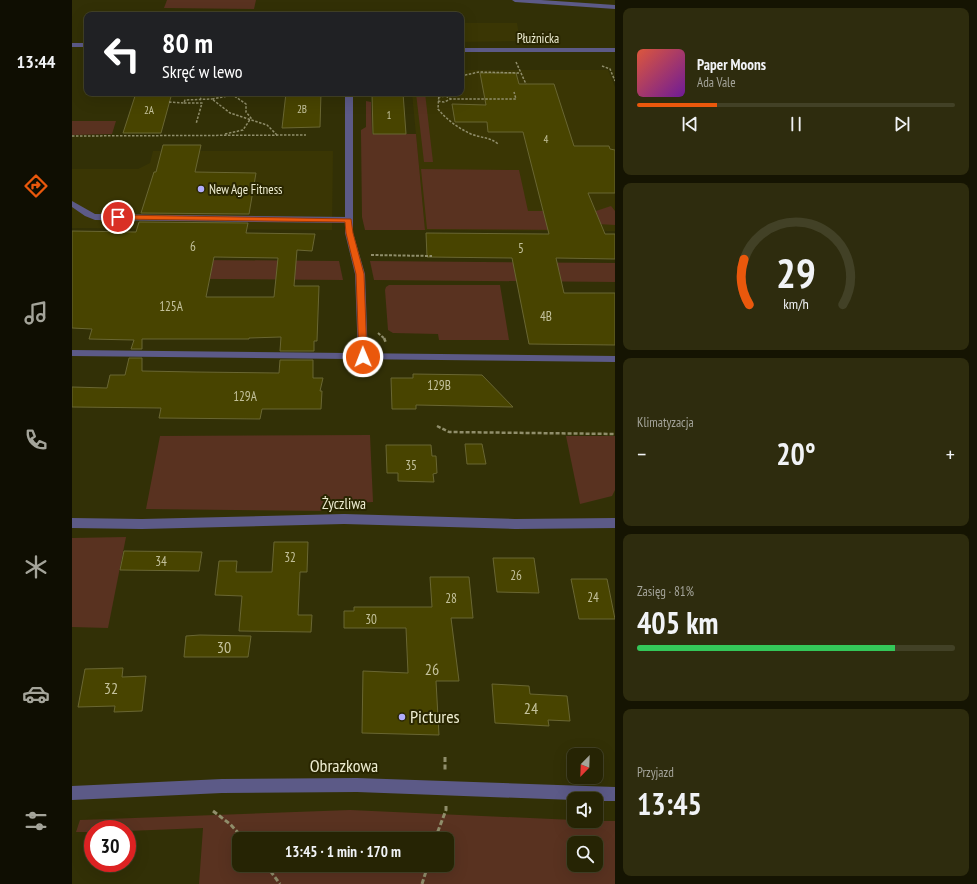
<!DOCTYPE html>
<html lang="pl">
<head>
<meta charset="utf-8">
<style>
	body { margin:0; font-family:"PT Sans Narrow",sans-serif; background:#2e2c0e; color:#f1f3f6; height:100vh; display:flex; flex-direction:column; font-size:15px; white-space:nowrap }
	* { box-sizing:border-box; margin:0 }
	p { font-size:13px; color:#a4a49a }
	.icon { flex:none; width:22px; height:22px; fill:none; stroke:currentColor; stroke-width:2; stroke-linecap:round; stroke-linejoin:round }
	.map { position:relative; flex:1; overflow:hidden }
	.side { display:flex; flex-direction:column; gap:8px; padding:8px; background:#151402; width:362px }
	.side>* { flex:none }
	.banner { position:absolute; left:12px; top:12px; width:380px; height:84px; border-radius:8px; box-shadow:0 4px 16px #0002,0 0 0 1px #424126; background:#202124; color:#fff; overflow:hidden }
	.needle { width:26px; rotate:203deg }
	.buttons { position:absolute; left:495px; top:748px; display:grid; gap:8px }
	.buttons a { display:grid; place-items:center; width:36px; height:36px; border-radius:8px; background:#262404; box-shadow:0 4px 16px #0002,0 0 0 1px #424126; font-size:20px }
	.speed { position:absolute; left:12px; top:820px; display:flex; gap:8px; font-size:20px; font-weight:700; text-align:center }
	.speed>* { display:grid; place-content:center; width:52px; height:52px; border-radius:50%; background:#262404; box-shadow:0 4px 16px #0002,0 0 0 1px #424126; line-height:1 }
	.speed .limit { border:6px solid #d22; background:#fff; color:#111 }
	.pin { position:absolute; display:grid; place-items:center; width:34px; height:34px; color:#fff; margin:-17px; border:2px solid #fff; border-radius:50%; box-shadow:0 1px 4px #0007 }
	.me { position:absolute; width:44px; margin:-22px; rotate:359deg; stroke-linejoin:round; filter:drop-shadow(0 0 3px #0008) }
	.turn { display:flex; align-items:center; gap:14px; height:84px; padding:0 12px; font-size:18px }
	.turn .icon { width:52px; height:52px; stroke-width:2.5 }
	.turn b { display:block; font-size:28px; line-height:34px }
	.big { font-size:30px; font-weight:700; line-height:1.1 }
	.side .card { flex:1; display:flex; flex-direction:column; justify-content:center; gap:6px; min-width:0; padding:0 14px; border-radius:8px; background:#2e2c0e }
	.side .dial { align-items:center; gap:0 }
	.dial svg { height:104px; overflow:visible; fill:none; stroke:#424126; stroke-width:7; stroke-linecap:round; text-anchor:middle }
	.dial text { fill:#f1f3f6; stroke:none }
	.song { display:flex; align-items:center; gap:12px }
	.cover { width:48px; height:48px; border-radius:6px; background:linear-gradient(135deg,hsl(10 70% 55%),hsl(280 70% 35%)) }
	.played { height:4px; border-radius:2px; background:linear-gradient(90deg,#ea580c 25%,#424126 25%) }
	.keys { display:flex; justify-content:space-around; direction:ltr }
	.heat { display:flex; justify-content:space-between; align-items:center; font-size:22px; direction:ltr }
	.charge { height:6px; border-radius:3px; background:linear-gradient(90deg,#34c759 81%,#424126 0) }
	.trip { position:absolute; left:160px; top:832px; width:222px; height:40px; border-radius:8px; background:#262404; box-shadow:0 4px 16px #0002,0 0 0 1px #424126; font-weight:700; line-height:40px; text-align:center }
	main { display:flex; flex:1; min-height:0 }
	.menu { display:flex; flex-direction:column; width:72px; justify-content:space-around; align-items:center; background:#0f0e02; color:#a4a49a }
	.menu .icon { width:28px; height:28px }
	.menu .active { color:#ea580c }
	.menu b { font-size:18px; color:#f1f3f6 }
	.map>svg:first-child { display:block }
	.built { fill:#3a3604 }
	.green { fill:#593220; fill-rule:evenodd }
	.building { fill:#484400; stroke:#696632; fill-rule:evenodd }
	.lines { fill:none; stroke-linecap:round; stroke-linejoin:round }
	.path-far3 { stroke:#908e6b; stroke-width:1.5; stroke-dasharray:2.5 1.5; stroke-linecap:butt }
	.path-far2 { stroke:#908e6b; stroke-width:2; stroke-dasharray:3 1.5; stroke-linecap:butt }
	.path-far1 { stroke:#908e6b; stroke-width:2.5; stroke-dasharray:4 2; stroke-linecap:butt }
	.path { stroke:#908e6b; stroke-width:3; stroke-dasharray:5 2.5; stroke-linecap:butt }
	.service { fill:#5c5a87; fill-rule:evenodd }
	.minor { fill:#5c5a87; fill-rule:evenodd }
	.route { fill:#ea580c; stroke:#983908 }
	.poi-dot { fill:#b1adfa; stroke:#292600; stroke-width:1.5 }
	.labels { text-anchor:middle; stroke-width:4; stroke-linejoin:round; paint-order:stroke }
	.far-number-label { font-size:11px; fill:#c4c29c }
	.far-street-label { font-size:13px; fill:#edecd0; stroke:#292600 }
	.far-poi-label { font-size:13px; fill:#edecd0; stroke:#292600; text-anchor:start }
	.number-label { font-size:13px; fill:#c4c29c }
	.street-label { font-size:15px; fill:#edecd0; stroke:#292600 }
	.near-number-label { font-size:16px; fill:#c4c29c }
	.near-poi-label { font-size:18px; fill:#edecd0; stroke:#292600; text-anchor:start }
	.near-street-label { font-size:18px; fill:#edecd0; stroke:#292600 }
</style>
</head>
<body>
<main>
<nav class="menu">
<b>13:44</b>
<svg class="icon active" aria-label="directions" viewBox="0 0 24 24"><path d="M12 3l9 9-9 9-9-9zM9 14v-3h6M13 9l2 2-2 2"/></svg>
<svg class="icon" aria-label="music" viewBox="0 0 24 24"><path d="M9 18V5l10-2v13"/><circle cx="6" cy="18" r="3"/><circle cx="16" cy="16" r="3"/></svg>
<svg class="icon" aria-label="phone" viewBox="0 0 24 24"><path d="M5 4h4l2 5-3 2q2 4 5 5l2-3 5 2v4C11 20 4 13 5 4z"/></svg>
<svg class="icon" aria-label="climate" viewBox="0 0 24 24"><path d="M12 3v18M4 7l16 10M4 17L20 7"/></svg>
<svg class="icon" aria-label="car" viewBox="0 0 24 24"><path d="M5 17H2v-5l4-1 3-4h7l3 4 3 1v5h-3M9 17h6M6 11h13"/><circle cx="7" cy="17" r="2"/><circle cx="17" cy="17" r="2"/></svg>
<svg class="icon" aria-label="filters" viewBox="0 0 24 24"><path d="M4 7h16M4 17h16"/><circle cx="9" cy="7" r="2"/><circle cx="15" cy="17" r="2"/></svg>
</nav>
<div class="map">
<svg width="543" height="884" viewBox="0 0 543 884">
	<rect width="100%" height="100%" fill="#323006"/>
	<g class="built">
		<path d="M389,23H445L448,41L389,42Z"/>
		<path d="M389,70H536L543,87V231L353,230L340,93H389Z"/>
		<path d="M81,151H261L260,230L0,228V169H66L78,163Z"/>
	</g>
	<g class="green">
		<path d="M95,0H184L182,9L92,8Z"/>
		<path d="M344,93H353L361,162H352Z"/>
		<path d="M294,101L299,102L300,134H344L353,230H293L290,217L289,134V130L294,127Z"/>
		<path d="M0,121H44L40,134L0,135Z"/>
		<path d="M349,169L447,170L456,211H495L500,230L355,229Z"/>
		<path d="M539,206L543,211V225L508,223L500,219Z"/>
		<path d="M0,259L267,261L271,280L0,278Z"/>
		<path d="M298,261L543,263V282L302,280Z"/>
		<path d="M317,285H428L437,340H367L366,334L321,333L316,330L313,290L314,287Z"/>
		<path d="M298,435L301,502L267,504L260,511L74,509L88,436Z"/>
		<path d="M494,436H543V490L540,496L508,504Z"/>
		<path d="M54,537L36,628L0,627V538Z"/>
		<path d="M278,810L502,820V821H543V884H127L131,828L55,831V829H21V832H4L8,820ZM167,839H375V865H167ZM502,843H524V865H502Z"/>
	</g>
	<g class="building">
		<path d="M408,73H444L447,84H482L502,146H537L538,149L543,150V193H516L533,234H543V259L484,258L492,293H543V345L457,344L440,258L355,257L354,233L477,234L451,132H416L415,122H383L380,104L414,105Z"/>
		<path d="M64,93H100L89,133H51Z"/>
		<path d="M214,93H249L248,127L210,128Z"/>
		<path d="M300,93H331L334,134H301Z"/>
		<path d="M91,145H129L123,172L184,173L177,214L69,213L82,172H84Z"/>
		<path d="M67,222L176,223L174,233L243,234L240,251L225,250L222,286H247L245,341H242V351H208L209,337L177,338V339H70V349H59L62,340L17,339L20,329L0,328V231L64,232ZM142,257L206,258L202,297H134Z"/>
		<path d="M57,358H70V371L123,372L207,373L208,360H241V378H251L248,391H250L249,409H190L188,419L87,418L89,408L0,407V387L35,388L38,375H53Z"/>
		<path d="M341,374L410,375L441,407L344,405V409H320L319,378H341Z"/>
		<path d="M393,444H410L414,464H395Z"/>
		<path d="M314,445H359L360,456H364L365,473L361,474L362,482L326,481V473H315Z"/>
		<path d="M202,542H236L235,572H228L226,615H240L239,632L167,631L170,596L143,595L147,561H165L164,572H200Z"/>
		<path d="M52,551L130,552L127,571L48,570Z"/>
		<path d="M421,558H462L467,593L425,592Z"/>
		<path d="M358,577H397L401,618H379L387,681H364L367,735L290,733L291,671L336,673L334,628H272V611H282V607H360Z"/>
		<path d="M499,579H535L543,619H507Z"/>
		<path d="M128,635L179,636L176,657H112L114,636Z"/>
		<path d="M51,668L50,677L74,676L70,711L42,712L43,706L6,707L13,669Z"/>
		<path d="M420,684L457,686L458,694L495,696L498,721L476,720L477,726L423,723Z"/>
	</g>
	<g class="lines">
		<g class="path-far3">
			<path d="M444,62L454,84"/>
			<path d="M530,66L538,69L543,81"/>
			<path d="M389,76L407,72L447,73"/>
			<path d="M367,93L366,109C375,120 386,128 399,134C409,138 418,137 426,144"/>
			<path d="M366,97L374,96L379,99"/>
			<path d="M128,100L131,93"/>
			<path d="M366,101L372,102L379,99H444L442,92"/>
			<path d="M97,102L112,103L113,100L140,99"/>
			<path d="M112,103H130L124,124"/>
			<path d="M153,134L171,130L179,118L174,112V104L158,93"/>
			<path d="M205,135L195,125L158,113L140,99L161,95L213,96"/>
			<path d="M0,136L234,135"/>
		</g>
		<g class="path-far2">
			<path d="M299,255L360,256"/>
			<path d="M306,333L313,339"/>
		</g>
		<g class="path-far1">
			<path d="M312,338L314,343"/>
			<path d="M365,426L377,432L543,434"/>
		</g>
		<g class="path">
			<path d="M373,757V770"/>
			<path d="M141,811L158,824L172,839"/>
			<path d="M363,839L374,810V805"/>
			<path d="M194,865L208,884"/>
			<path d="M350,884L356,865"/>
		</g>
		<g class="service">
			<path d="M0,201L23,214L277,217L281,220L277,223L23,220L13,216L0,207Z"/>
			<path d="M0,350L543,356V362L0,356Z"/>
		</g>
		<g class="minor">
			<path d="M440,0H469L543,5V9L443,2Z"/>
			<rect x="0" y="43" width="15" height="4"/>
			<rect x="389" y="48" width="154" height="4"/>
			<path d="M273,93H281V233L293,274L296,357L291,360L286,357L283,274L273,233Z"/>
			<path d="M272,514L443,519L543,518V528L443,529L272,524L70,529L0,528V518L70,519Z"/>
			<path d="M285,778L543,787V801H524V799L502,800L285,792L150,793L0,800V786L150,779Z"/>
		</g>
	</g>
	<path class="route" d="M46,215L279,219L281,233L292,274L295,357L291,359L287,357L284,274L274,233L273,222L43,219V216Z"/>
	<g class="poi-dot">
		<circle cx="129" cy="189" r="4"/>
		<circle cx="330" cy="717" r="4"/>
	</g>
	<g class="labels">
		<g class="far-number-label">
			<text x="230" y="113">2B</text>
			<text x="77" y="114">2A</text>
			<text x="317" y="119">1</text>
			<text x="474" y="143">4</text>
		</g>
		<g class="far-street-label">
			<text x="466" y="43">Płużnicka</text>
		</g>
		<g class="far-poi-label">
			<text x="137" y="194">New Age Fitness</text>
		</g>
		<g class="number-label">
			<text x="121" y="251">6</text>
			<text x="449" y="253">5</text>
			<text x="99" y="311">125A</text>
			<text x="474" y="321">4B</text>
			<text x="367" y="390">129B</text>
			<text x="173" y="401">129A</text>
			<text x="339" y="470">35</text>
			<text x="218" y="562">32</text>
			<text x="89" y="566">34</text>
			<text x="444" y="580">26</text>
			<text x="521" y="602">24</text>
			<text x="379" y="603">28</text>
			<text x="299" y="624">30</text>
		</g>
		<g class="street-label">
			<text x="272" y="509">Życzliwa</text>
		</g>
		<g class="near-number-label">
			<text x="152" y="653">30</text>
			<text x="360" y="675">26</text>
			<text x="39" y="694">32</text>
			<text x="459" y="714">24</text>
		</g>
		<g class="near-poi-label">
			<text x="338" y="723">Pictures</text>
		</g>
		<g class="near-street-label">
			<text x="272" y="772">Obrazkowa</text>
		</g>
	</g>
</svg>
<div class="buttons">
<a><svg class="needle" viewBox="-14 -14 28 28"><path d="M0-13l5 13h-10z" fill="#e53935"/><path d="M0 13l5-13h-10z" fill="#a4a49a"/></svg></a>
<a><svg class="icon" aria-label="sound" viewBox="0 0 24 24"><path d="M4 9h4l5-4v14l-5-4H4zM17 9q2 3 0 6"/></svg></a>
<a><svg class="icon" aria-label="search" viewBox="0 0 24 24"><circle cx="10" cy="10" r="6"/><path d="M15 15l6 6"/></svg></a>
</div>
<div class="speed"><div class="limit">30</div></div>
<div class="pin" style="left:46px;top:217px;background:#d93025"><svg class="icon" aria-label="arrive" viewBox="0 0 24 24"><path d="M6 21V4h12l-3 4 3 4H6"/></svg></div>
<svg class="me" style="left:291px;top:357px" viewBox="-20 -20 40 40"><circle r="17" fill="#ea580c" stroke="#fff" stroke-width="3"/><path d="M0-11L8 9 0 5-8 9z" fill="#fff"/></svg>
<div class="trip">13:45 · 1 min · 170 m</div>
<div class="banner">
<div class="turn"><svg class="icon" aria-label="left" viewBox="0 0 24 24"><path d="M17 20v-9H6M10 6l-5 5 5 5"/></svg><div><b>80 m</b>Skręć w lewo</div></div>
</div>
</div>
<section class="side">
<div class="card">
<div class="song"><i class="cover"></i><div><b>Paper Moons</b><p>Ada Vale</p></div></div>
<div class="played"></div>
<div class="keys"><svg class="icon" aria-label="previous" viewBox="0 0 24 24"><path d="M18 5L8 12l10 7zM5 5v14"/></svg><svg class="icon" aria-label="pause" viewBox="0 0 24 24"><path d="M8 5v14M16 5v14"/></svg><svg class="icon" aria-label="next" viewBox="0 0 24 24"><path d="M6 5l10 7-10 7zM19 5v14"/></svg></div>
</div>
<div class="card dial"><svg viewBox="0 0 100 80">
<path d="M14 69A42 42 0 1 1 86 69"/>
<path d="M14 69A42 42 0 0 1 10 34" stroke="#ea580c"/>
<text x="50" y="56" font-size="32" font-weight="700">29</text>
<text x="50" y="72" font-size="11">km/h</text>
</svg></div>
<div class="card"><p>Klimatyzacja</p>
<div class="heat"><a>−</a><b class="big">20°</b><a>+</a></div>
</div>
<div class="card"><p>Zasięg · 81%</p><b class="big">405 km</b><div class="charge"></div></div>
<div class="card"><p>Przyjazd</p><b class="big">13:45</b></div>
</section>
</main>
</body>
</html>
